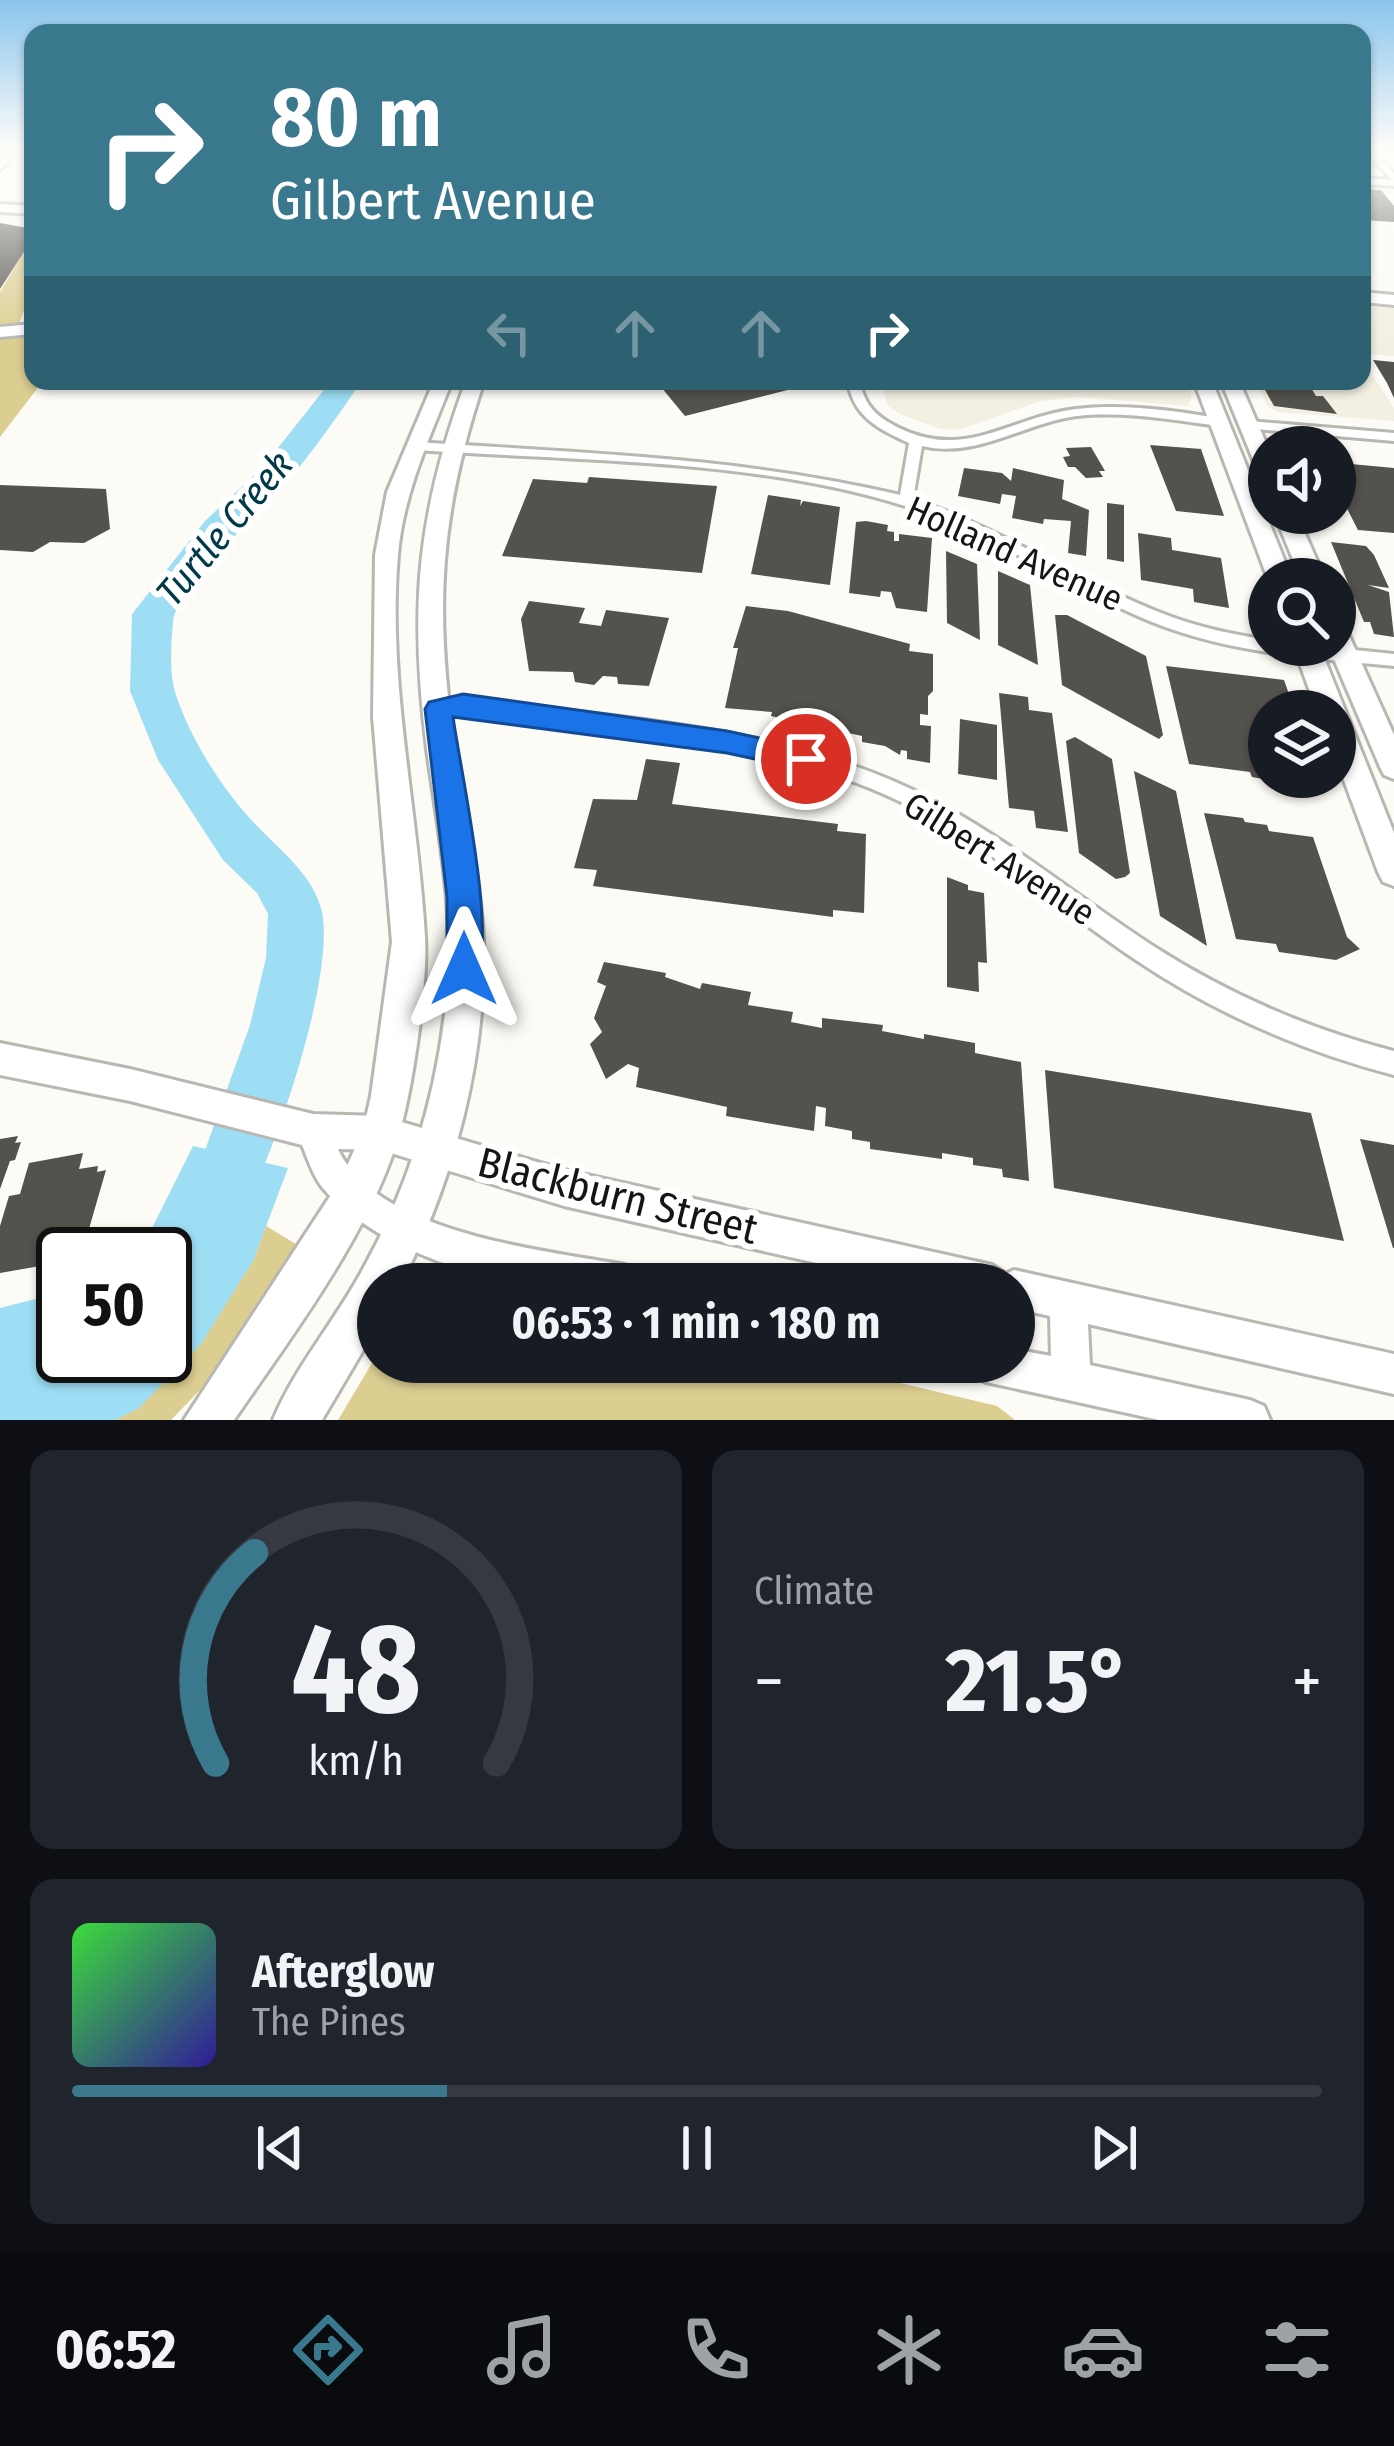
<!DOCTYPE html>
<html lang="en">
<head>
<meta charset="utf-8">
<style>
	body { margin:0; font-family:"Fira Sans Condensed",sans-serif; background:#20242c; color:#f1f3f6; height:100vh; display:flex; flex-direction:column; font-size:45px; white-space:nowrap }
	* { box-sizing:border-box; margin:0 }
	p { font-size:39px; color:#9ea1a6 }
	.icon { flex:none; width:66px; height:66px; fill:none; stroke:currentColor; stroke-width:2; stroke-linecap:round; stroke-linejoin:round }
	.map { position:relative; height:1420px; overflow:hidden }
	.panel { display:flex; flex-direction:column; gap:30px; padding:30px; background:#0d0f14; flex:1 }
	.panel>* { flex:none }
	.banner { position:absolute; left:24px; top:24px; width:1347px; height:366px; border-radius:24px; box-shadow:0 3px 9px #0004; background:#39788d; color:#fff; overflow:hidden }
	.buttons { position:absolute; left:1248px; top:426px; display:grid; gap:24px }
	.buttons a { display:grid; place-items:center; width:108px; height:108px; border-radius:50%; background:#171b24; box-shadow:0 3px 9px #0004; font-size:60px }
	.speed { position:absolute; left:36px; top:1227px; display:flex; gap:24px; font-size:60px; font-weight:700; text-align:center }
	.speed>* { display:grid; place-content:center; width:156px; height:156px; border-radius:50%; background:#171b24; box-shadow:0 3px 9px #0004; line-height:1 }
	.speed .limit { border:6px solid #111; border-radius:18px; background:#fff; color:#111 }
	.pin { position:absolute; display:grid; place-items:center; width:102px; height:102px; color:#fff; margin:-51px; border:6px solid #fff; border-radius:50%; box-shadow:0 3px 12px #0007 }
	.me { position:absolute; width:132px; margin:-66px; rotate:0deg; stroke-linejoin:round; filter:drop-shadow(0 0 9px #0008) }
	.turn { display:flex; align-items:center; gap:42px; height:252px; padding:0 48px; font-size:54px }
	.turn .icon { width:156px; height:156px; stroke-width:2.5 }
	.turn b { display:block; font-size:84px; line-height:102px }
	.lanes { display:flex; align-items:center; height:114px; padding:0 48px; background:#0003; justify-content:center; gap:60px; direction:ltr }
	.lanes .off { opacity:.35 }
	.big { font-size:90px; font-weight:700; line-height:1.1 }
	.panel .card { flex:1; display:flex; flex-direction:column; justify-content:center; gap:18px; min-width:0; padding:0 42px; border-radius:24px; background:#20242c }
	.panel .dial { align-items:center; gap:0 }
	.dial svg { height:312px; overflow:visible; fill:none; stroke:#363941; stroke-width:7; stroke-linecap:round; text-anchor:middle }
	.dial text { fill:#f1f3f6; stroke:none }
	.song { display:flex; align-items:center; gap:36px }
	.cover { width:144px; height:144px; border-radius:18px; background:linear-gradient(135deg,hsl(120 70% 55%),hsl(250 70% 35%)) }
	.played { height:12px; border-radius:6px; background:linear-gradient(90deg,#39788d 30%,#363941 30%) }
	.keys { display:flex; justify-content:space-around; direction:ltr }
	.heat { display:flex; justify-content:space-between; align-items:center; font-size:66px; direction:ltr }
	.panel .tiles { flex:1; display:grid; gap:30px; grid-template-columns:1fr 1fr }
	.card:last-child { grid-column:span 2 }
	.trip { position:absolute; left:357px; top:1263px; width:678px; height:120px; border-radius:60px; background:#171b24; box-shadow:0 3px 9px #0004; font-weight:700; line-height:120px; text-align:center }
	.tab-bar { display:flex; height:192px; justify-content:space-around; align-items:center; background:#090b0e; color:#9ea1a6 }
	.tab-bar .icon { width:84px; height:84px }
	.tab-bar .on { color:#39788d }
	.tab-bar b { font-size:54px; color:#f1f3f6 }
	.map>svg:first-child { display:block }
	.built { fill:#f2f0e2 }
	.green { fill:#dcce91 }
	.water { fill:#9edef5 }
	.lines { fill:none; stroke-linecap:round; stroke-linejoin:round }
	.river { fill:#9edef5; fill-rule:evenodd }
	.building { fill:#53524d }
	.minor-casing { stroke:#b8b7b1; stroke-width:6 }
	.tertiary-casing { stroke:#b8b7b1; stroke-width:6 }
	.secondary-casing { stroke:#b8b7b1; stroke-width:6 }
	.minor { fill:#fff; fill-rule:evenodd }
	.tertiary { fill:#fff; fill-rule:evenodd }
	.secondary { fill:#fff; fill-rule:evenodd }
	.route { fill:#1a73e8; stroke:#114b97; stroke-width:3 }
	.labels { text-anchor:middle; stroke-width:12; stroke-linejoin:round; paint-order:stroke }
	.street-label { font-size:36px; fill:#161513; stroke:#fff }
	.water-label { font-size:39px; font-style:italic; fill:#003a49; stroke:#fff }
	.near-street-label { font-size:42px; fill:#161513; stroke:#fff }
</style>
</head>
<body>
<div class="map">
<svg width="1394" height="1420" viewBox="0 0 1394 1420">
	<rect width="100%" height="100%" fill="#fdfbf5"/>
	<g class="built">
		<path d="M1362,306L1394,308V356L1362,354Z"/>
		<path d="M1362,359L1394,408V421L1278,412L1268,407L1256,381H1362Z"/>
		<path d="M880,381H1186L1192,396L1188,406L1079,397L1041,401L958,430L940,429L900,414L888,406Z"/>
	</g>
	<g class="green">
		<path d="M33,237V307L25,308L18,326L0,327V292Z"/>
		<path d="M33,335V381H43L0,437V338Z"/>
		<path d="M266,1226L296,1244L202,1388L171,1420H115L139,1408L253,1261Z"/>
		<path d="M378,1353V1362H812L997,1406L1015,1420H338Z"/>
	</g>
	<path class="water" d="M193,1146L288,1168L253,1261L201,1344L139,1408L115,1420H0V1308L63,1292V1356H165V1254H139Z"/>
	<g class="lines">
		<path class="river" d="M331,381H362C338,415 313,452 286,483C262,510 175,589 173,623C171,643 169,675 176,695C192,743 227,797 263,832C285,854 315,879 322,912C337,986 257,1212 209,1272C197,1287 183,1294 165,1302V1254H136L199,1167L250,1025L266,958L268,914L257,893L223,860L158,760L130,691L132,614L205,521L262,468Z"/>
	</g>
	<g class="building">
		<path d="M1362,189L1381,190L1394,206V222L1362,220V210H1367Z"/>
		<path d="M0,223L33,229V238L0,289Z"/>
		<path d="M1373,360L1394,362V398L1387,383Z"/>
		<path d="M656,381H815V383L685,416Z"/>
		<path d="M1260,381H1307L1316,396H1323L1337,414L1274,406Z"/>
		<path d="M1150,445L1201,449L1224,516L1176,511Z"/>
		<path d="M1091,447L1105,471H1099L1103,477L1086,478L1075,467H1068L1063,457L1070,456L1066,448Z"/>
		<path d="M1340,463L1394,468V533L1358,530L1335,485V473L1346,474Z"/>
		<path d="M964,468L1002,473L1011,481L1013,468L1064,480L1062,499L1089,510L1086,556L1068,553L1071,521L1044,519L1043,524L1012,518L1016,496L1002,494L1000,504L958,496Z"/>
		<path d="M589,477L717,486L702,573L502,556L533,479L587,483Z"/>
		<path d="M0,485L106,489L110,529L84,543L50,542L33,552L0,550Z"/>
		<path d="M768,495L801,500L800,506L803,501L840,507L830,585L751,574Z"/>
		<path d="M1107,503L1124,505V562L1107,559Z"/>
		<path d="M866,521L888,525L887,531L894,532V541H899V534L932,538L927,612L896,608L891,592L881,591L880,597L849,593L856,522Z"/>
		<path d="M1138,533L1171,538L1172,550L1221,558L1229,608L1194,602L1193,589L1141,580Z"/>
		<path d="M1331,542L1366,546L1374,555L1389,588L1368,585L1389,592L1394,637L1374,634L1370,622H1364Z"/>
		<path d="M946,551L977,564L980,640L947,623Z"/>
		<path d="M998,571L1030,585L1038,665L998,645Z"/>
		<path d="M529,601L585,608L579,623L601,626L606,610L669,618L649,686L618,684L617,677L603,676L594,685L575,682L573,672L529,671L521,619Z"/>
		<path d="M746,606L788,611L910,644L909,651L933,654V691L928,696V715L920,714V725L931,726L930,763L907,759V751L901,750L900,755L885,746L862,742V736L771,716L772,712L725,708L738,648H733Z"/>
		<path d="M1055,615H1067L1146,656L1163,735L1159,739L1062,685Z"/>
		<path d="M1166,666L1284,680L1295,711H1269V780L1252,777L1250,772L1189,764Z"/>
		<path d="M999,693L1028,697L1029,710L1052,713L1068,832L1036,828L1034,811L1009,808Z"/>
		<path d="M960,719L997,725V780L958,774Z"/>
		<path d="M1075,737L1112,759L1130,873L1125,877L1116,879L1079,853L1066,741Z"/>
		<path d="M646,759L680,763L672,804L838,824L837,831L866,834L864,913L833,910V917L593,886L597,870L574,868L593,799L637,800Z"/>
		<path d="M1134,771L1176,791L1207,946L1160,916Z"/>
		<path d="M1204,813L1243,818L1245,822L1267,825L1269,831L1313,837L1347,937L1360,949L1336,960L1279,952L1276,944L1236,939Z"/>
		<path d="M947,877L968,885V890L984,893L987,963L978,962L979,992L947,987Z"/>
		<path d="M604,962L666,973L665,977L700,989L702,983L751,992L748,1005L793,1012L791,1022L822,1028V1018L883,1025L882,1031L924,1039V1034L975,1043V1053L1021,1062L1029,1181L1003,1177L1002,1169L973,1165V1158L942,1153V1159L870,1149V1142L852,1139V1131L825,1126L826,1108L816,1106L814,1131L726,1116L727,1107L636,1087L639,1068L628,1064L606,1079L590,1044L602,1032L594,1018L606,986L597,982Z"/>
		<path d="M1045,1070L1311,1113L1344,1241L1054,1188Z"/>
		<path d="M18,1136L15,1143L21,1142L15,1160L10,1161L0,1189V1139Z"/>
		<path d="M1360,1139L1394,1145V1248H1393Z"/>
		<path d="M83,1153L79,1169L98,1166L97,1172L106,1170L84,1246L63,1254V1262L0,1273V1226L9,1196L20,1194L29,1163Z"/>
	</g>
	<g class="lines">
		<defs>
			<g id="minor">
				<path d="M12,148H20L0,170V162Z"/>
				<path d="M1362,148H1369L1394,173V186L1362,184V178L1392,180Z"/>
				<path d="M848,381H860C864,406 877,417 899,428C966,461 1010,417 1076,409C1123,403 1177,411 1224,419V425L1219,426C1173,420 1124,411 1077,416C1023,423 978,459 922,446L913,499C1003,529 1081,583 1169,616C1201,628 1235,635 1269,640V645H1305L1394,654V666C1313,658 1229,653 1152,622C1068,588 993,533 905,506C753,458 574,461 416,450L409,446L416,442C579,453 741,457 900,495L909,443C879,429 853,417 848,381Z"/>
				<path d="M1249,421L1394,433V441L1244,428L1242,425Z"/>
				<path d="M463,698C620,720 789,724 933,800C1011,841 1079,898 1153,946C1228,994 1308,1029 1394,1051V1075C1302,1051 1215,1013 1136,960C1063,911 995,852 917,810C779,737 615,734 463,712L438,716L432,714L429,709L432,704Z"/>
			</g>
			<path id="tertiary" d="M0,1043L130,1069L313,1114L381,1116L564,1170L992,1265L1006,1274L1014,1270L1394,1354V1394L1088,1324L1090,1365L1250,1400L1264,1406L1270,1420H1159L986,1382L972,1376L966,1362H1014V1349L1051,1356L1050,1316L1014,1308V1284H910L564,1206L381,1150L338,1149C377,1234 544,1250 625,1265L638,1271L644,1284C607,1284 568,1288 531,1284C463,1277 366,1240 322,1187C313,1176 308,1159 302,1145L130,1101L0,1075Z"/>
			<g id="secondary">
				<path d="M0,204L33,206V214L0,212Z"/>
				<path d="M1362,292L1394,295V305L1362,302Z"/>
				<path d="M33,324V334L0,337V327Z"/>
				<path d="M434,381H452C430,437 403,494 398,555C387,683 418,810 425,937C428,982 413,1083 401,1127C376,1225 291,1337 234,1420H184L340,1181L363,1131L371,1096L392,942L373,717L375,555L387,492Z"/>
				<path d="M466,381H484C439,515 434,611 455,750C465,813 480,876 483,940C487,1058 454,1180 401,1284H378V1325L322,1420H273C295,1367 335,1321 362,1271C410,1185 438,1092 447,994C455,911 438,830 427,749C409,609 417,513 466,381Z"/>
				<path d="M1194,381H1212L1292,579H1268Z"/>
				<path d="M1221,381H1239L1269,450V480L1259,474Z"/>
				<path d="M1274,513H1296L1325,579H1301Z"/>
				<path d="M1335,622L1347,631L1394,735V779L1384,775L1380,767L1328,645H1335Z"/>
				<path d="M1293,645H1319L1394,833V886L1383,882L1378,872L1335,756V711H1317Z"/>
			</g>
		</defs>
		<use href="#minor" class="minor-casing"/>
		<use href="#tertiary" class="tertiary-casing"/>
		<use href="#secondary" class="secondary-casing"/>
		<use href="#minor" class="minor"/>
		<use href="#tertiary" class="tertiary"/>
		<use href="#secondary" class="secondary"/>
	</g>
	<linearGradient id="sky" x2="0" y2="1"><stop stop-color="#8ac5ed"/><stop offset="0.43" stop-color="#fefdfa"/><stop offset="1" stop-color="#fefdfa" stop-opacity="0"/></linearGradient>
	<rect width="1394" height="346" fill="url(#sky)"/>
	<path class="route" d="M463,694L727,731L806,748L816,751L820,759L816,767L806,770L727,753L453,717C461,774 497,934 476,981L464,986L452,981L447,969V897L425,709L429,702Z"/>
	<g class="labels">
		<g class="street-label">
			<text transform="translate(1015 553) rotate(24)" y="13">Holland Avenue</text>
			<text transform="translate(1000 858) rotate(32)" y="13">Gilbert Avenue</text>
		</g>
		<g class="water-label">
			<text transform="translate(224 528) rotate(-50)" y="14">Turtle Creek</text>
		</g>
		<g class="near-street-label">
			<text transform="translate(618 1195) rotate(14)" y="15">Blackburn Street</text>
		</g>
	</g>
</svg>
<div class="buttons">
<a><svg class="icon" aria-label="sound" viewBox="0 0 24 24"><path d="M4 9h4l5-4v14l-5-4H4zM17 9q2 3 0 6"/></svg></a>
<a><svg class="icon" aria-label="search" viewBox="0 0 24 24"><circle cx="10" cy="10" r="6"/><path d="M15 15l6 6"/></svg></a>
<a><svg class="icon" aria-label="layers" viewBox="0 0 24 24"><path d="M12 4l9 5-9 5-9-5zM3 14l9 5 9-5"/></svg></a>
</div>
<div class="speed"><div class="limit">50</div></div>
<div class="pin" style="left:806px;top:759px;background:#d93025"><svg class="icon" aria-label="arrive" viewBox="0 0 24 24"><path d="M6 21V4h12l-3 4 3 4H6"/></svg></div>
<svg class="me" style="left:464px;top:969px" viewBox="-20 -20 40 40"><path d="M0-17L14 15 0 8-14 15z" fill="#1a73e8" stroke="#fff" stroke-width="4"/></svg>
<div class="trip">06:53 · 1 min · 180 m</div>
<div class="banner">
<div class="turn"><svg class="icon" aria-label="right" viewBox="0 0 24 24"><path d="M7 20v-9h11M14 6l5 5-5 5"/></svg><div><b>80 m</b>Gilbert Avenue</div></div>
<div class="lanes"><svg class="icon off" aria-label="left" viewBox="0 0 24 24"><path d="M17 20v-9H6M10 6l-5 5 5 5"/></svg><svg class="icon off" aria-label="ahead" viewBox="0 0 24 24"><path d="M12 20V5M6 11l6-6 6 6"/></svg><svg class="icon off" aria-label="ahead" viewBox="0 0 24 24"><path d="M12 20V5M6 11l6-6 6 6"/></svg><svg class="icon" aria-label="right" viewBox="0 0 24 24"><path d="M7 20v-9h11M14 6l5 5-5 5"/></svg></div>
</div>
</div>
<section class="panel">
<div class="tiles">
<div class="card dial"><svg viewBox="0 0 100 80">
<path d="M14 69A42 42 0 1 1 86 69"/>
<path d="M14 69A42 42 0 0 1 24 15" stroke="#39788d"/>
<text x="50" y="56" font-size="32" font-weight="700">48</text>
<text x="50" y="72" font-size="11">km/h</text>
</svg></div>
<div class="card"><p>Climate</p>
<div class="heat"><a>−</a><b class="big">21.5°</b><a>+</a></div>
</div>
<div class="card">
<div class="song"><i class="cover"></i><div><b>Afterglow</b><p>The Pines</p></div></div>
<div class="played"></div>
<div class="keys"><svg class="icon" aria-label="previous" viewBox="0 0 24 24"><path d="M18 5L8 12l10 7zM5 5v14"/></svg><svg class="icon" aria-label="pause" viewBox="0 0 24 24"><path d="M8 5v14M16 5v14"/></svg><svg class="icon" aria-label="next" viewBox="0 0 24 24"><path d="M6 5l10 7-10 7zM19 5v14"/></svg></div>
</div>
</div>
</section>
<nav class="tab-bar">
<b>06:52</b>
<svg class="icon on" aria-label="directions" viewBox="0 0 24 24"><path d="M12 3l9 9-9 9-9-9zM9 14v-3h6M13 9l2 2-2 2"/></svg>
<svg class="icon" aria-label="music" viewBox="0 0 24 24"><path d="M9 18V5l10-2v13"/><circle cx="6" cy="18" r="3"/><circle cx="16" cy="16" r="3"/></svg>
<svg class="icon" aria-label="phone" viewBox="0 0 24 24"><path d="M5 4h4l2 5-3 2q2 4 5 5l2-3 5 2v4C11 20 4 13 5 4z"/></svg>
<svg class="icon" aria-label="climate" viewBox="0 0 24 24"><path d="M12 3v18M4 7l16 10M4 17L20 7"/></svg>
<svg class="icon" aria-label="car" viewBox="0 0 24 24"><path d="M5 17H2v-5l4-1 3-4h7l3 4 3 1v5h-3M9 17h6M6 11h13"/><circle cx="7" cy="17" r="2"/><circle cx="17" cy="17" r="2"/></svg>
<svg class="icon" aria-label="filters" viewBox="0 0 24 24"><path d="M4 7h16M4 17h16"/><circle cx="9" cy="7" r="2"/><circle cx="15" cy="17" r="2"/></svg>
</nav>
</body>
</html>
